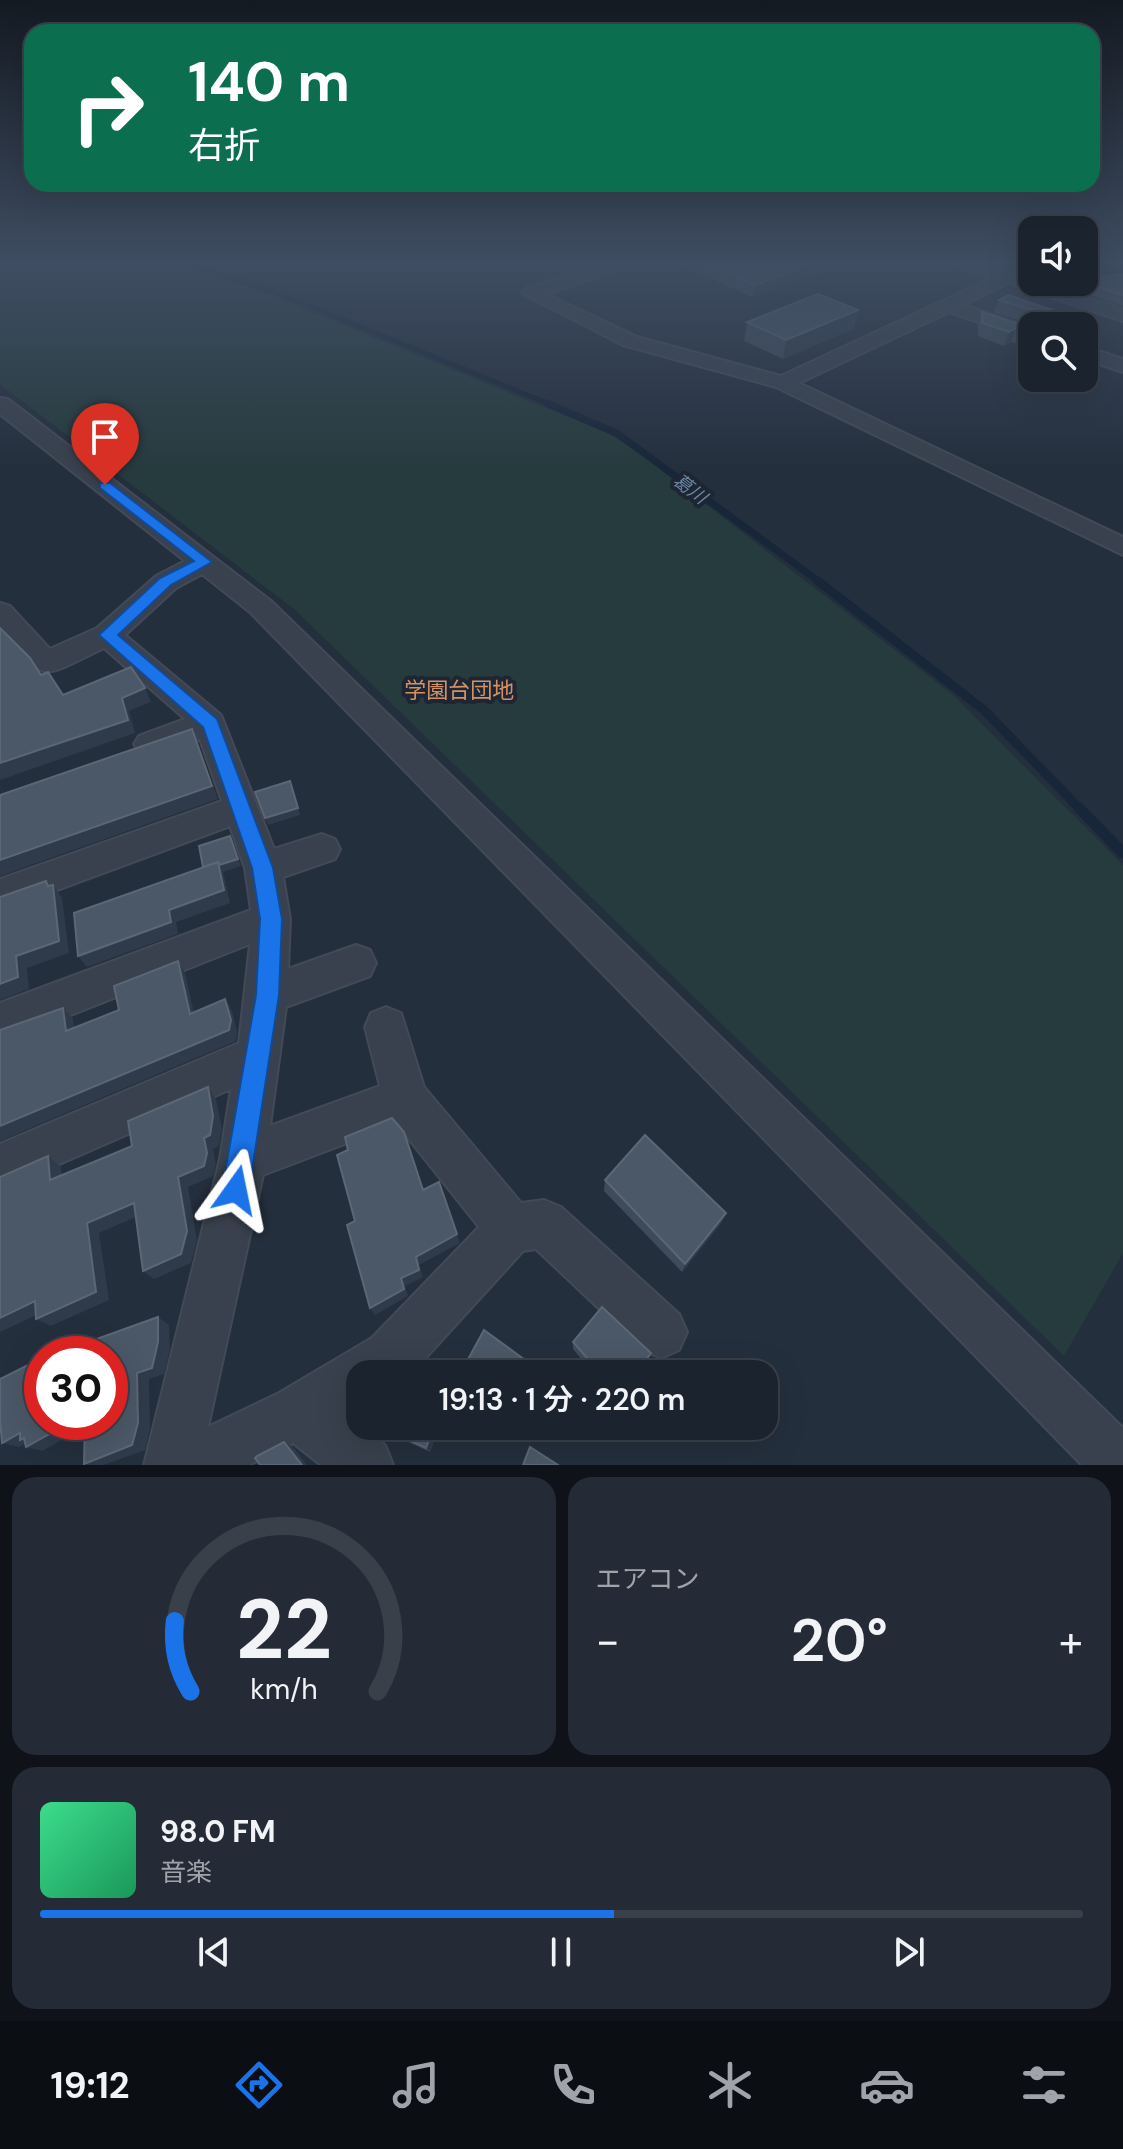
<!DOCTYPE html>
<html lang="ja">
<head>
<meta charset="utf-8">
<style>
	body { margin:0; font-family:"DM Sans","Noto Sans JP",sans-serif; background:#242b36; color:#f1f3f6; height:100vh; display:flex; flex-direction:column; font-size:30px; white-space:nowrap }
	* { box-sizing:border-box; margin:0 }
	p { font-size:26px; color:#a0a4aa }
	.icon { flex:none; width:44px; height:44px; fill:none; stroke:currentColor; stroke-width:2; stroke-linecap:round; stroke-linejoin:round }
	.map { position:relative; height:1465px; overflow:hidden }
	.sheet { display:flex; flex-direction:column; gap:12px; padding:12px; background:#0f1319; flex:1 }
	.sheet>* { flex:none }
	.hud { position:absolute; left:24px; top:24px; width:1076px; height:168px; border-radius:24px; box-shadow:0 8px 32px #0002,0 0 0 2px #39404a; background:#0b6e4f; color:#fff; overflow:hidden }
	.fabs { position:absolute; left:1018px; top:216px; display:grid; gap:16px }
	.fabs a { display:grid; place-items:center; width:80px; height:80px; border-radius:16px; background:#1b232e; box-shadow:0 8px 32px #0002,0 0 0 2px #39404a; font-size:40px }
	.speed { position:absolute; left:24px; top:1336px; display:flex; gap:16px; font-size:40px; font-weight:700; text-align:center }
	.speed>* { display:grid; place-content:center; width:104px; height:104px; border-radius:50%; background:#1b232e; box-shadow:0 8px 32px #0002,0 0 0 2px #39404a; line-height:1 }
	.speed .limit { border:12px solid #d22; background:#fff; color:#111 }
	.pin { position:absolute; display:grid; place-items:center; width:68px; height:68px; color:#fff; margin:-82px -34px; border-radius:50% 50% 50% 0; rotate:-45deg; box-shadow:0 0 8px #0007 }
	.pin .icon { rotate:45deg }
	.me { position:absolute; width:88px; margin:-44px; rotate:12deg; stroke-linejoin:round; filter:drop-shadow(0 0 6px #0008) }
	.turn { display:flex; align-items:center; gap:28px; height:168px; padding:0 32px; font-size:36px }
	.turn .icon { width:104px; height:104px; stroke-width:2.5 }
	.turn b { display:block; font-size:56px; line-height:68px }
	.big { font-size:60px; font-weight:600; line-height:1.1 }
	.sheet .card { flex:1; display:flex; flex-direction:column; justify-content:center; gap:12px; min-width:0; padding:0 28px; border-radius:24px; background:#242b36 }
	.sheet .dial { align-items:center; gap:0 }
	.dial svg { height:208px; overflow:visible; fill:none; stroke:#39404a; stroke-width:7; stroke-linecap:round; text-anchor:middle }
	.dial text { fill:#f1f3f6; stroke:none }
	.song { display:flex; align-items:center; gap:24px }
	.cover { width:96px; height:96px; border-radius:12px; background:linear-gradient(135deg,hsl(150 70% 55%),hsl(150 70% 35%)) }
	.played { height:8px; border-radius:4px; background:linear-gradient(90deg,#1a73e8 55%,#39404a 55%) }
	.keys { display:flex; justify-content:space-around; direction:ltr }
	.heat { display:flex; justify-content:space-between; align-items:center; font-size:44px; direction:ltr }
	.sheet .tiles { flex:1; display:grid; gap:12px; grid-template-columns:1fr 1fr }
	.card:last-child { grid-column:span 2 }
	.trip { position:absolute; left:346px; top:1360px; width:432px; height:80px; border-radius:24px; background:#1b232e; box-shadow:0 8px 32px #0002,0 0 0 2px #39404a; font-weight:600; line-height:80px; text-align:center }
	.tab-bar { display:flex; height:128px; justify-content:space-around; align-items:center; background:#0b0e12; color:#a0a4aa }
	.tab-bar .icon { width:56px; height:56px }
	.tab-bar .on { color:#1a73e8 }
	.tab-bar b { font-size:36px; color:#f1f3f6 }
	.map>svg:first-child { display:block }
	.green { fill:#263b3e }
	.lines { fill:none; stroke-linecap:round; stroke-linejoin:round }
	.stream-far3 { stroke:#18263a; stroke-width:5 }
	.stream-far2 { stroke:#18263a; stroke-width:7 }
	.stream-far1 { stroke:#18263a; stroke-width:9 }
	.stream { stroke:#18263a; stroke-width:11 }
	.minor-casing { stroke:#414a56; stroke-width:4 }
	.minor { fill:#38414d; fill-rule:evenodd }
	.wall { fill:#3f4b5b }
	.shaded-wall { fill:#2f3b4a }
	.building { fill:#4b5867; stroke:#5c6776; stroke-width:2 }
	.route { fill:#1a73e8; stroke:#114b97; stroke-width:2 }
	.labels { text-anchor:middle; stroke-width:8; stroke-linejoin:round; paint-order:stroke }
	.far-water-label { font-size:18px; font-style:italic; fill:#6e87a6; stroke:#1d2632 }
	.neighbourhood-label { font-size:22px; fill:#d29265; stroke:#1d2632 }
</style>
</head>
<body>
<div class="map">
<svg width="1123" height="1465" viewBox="0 0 1123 1465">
	<rect width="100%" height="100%" fill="#242f3d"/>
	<path class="green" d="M12,264H160L206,274L257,290L610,434L646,458L952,694L1123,865V1253L1064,1356L294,609L0,384V270Z"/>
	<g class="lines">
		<path class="stream-far3" d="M173,264L203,269L275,292L552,405"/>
		<path class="stream-far2" d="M547,403L618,434L821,583"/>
		<path class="stream-far1" d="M818,581L984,710L1081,810"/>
		<path class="stream" d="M1079,808L1123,853"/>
		<defs>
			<g id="minor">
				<path d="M0,264H12L0,271Z"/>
				<path d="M601,264H625L623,268L546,294L637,337L781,376L992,278L960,268L958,264H982L1123,309V321L1008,283L963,305L1032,328V340L949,312L799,383L1123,537V555L776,387L623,345L522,293L525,289Z"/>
				<path d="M1084,346L1123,359V372L1084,359Z"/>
				<path d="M0,398L8,399L271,601L1123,1428V1465H1082L251,613L202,574L176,588L125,635L221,715L274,849L322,834L335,839L340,849L335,859L283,877L290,919L288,969L356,945L370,950L376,963L370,976L286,1007L270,1126L380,1086L365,1027L371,1013L386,1007L401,1013L424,1087L521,1203L544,1200L561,1207L679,1314L687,1332L679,1350L661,1358L643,1350L536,1249L523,1251L411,1374H360V1405L345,1414L385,1445L393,1465H321L293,1443L249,1465H144L220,1159L231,1089L0,1190V1144L239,1043L250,944L0,1043V1003L251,910L245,868L230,826L0,911V879L222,801L200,739L150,756L139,752L134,744L139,736L185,719L104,648C39,679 48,685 0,630V603L10,606L50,649L97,628L156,576L185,561L0,414ZM397,1124L479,1227L372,1338L279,1393L208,1427L263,1175Z"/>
			</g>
		</defs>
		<use href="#minor" class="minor-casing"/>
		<use href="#minor" class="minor"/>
	</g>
	<g class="wall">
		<path d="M676,264H832L831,268L753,297Z"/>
		<path d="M1123,274V306L1073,290L1077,282H1084Z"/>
		<path d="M999,300L1058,312L1053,325L1051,326H1033L994,312Z"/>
		<path d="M858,310L853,329L783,359L744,341L747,322Z"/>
		<path d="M982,312L1030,328L1025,341L1019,344L1011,342L1004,346L978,336V325Z"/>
		<path d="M605,1180L722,1222L682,1272L604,1191Z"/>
		<path d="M573,1342L649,1359L638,1374H594L573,1349Z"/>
		<path d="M373,1426H439L430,1452Z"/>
		<path d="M520,1426H534L530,1434Z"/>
	</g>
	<g class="shaded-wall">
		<path d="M813,264H832L831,268L753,297L755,285Z"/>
		<path d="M858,310L853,329L783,359L786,340Z"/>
		<path d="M1058,312L1053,325L1038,326L1040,322Z"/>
		<path d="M1016,328L1011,342L1004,346L1009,332Z"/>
		<path d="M1030,328L1025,341L1019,344L1024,331Z"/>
		<path d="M145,688L151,702L129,711L135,733L0,780V763L122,698Z"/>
		<path d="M192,729L218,799L0,876V860Z"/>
		<path d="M290,781L300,815L268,825L265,818Z"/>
		<path d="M233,844L241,866L223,872L230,903L176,922L178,934L87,967L78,956L169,910L207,877Z"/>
		<path d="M46,881L53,890V885L62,898L69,953L27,968L29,989L0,1000V984L16,956L48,886Z"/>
		<path d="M178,961L185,973L197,1026L190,1014Z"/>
		<path d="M225,999L232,1011L237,1032L236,1041L0,1141V1126Z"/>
		<path d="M63,1008L73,1019L76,1042L66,1031Z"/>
		<path d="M208,1087L216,1099L222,1128L219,1146L213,1149L216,1164L213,1176L188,1187L197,1241L191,1263L154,1279L143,1271L178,1177L204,1138Z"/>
		<path d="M48,1156L61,1167L63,1191L50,1180Z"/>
		<path d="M134,1203L145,1213L99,1233L109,1300L51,1326L36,1319L87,1223Z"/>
		<path d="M726,1213L722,1222L682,1272L685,1264Z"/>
		<path d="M457,1234L460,1243L419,1265L423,1277L405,1286L408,1296L375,1315L370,1308L401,1278L416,1257Z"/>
		<path d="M35,1301L49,1309L0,1332V1318Z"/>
		<path d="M158,1317L169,1325L170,1349L164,1374L149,1379L150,1428L145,1450L104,1465H90L84,1464L137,1373Z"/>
		<path d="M651,1353L649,1359L638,1374H635Z"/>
		<path d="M71,1422H94L42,1451L26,1447L28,1442L19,1447L2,1443L20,1433Z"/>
		<path d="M434,1426H439L430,1452L426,1448Z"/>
		<path d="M284,1442L293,1447L307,1465H302Z"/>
	</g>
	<g class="building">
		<path d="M705,264H813L755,285Z"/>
		<path d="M1123,274V295L1083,282H1084V279Z"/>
		<path d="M818,294L858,310L786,340L747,322Z"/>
		<path d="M1008,295L1058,312L1040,322L1038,312L999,300Z"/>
		<path d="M982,312L1030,328L1024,331L1016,328L1009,332L982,323Z"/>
		<path d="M0,628L30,658L41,675L48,672L63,695L131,667L145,688L122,698L128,720L0,763Z"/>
		<path d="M192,729L212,786L0,860V795Z"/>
		<path d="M290,781L298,808L265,818L255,792Z"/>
		<path d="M230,836L238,859L219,865L218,862L203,867L199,846Z"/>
		<path d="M218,862L224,890L169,910L171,922L78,956L74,913Z"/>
		<path d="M46,881L48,886L53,885L59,941L16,956L18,977L0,984V897Z"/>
		<path d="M178,961L190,1014L225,999L231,1020L229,1030L0,1126V1030L63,1008L66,1031L119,1010L114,986Z"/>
		<path d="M208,1087L213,1116L210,1135L204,1138L207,1153L204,1166L178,1177L187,1231L181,1254L143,1271L134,1203L87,1223L96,1292L36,1319L35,1301L0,1318V1177L48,1156L50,1180L113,1154L132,1146L128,1121Z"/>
		<path d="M392,1118L404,1132L423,1190L439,1182L457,1234L416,1257L419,1270L401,1278L404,1289L370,1308L347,1225L355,1221L337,1155L348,1150L345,1137Z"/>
		<path d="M645,1135L726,1213L685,1264L605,1180Z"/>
		<path d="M602,1307L651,1353L635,1374H615L613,1372L612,1374H601L573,1342Z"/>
		<path d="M158,1317V1342L152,1368L137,1373L138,1423L132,1445L84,1464L85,1422H110V1354H55Z"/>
		<path d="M484,1330L544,1374H460Z"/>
		<path d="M42,1358V1422H71L26,1447L24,1438L20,1440V1433L2,1443L0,1419V1379Z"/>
		<path d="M379,1426H434L426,1448Z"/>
		<path d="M284,1442L302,1465H260L255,1458L257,1456Z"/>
		<path d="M530,1447L558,1465H523Z"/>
	</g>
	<linearGradient id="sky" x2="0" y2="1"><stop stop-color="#141a22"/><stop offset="0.56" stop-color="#3f4d62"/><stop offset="1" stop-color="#3f4d62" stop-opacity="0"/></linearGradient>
	<rect width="1123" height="469" fill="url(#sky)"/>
	<path class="route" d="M100,483H110L212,562L171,585L118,635L217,719L273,868L282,919L279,995L249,1190L245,1199L236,1203L226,1199L222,1190L256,995L260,919L252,868L203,727L99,635L160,578L194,561L100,488Z"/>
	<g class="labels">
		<g class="far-water-label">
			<text transform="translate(690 489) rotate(37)" y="6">葛川</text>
		</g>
		<g class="neighbourhood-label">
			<text x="459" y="698">学園台団地</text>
		</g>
	</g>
</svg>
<div class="fabs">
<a><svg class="icon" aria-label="sound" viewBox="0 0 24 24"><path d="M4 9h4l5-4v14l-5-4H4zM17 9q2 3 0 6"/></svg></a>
<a><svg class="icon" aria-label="search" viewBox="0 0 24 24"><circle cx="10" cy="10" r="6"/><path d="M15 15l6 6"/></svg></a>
</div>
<div class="speed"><div class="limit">30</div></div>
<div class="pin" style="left:105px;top:485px;background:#d93025"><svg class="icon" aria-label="arrive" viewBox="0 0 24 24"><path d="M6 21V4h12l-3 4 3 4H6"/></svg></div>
<svg class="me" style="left:236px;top:1190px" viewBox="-20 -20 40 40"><path d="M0-17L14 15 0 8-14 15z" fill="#1a73e8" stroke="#fff" stroke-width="4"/></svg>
<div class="trip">19:13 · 1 分 · 220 m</div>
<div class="hud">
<div class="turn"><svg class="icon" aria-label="right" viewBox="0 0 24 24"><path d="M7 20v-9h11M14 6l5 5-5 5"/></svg><div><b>140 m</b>右折</div></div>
</div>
</div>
<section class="sheet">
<div class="tiles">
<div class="card dial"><svg viewBox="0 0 100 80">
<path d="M14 69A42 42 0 1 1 86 69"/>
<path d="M14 69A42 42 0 0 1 8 42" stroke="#1a73e8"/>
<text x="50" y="56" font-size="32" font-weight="700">22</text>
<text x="50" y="72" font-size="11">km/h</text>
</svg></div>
<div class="card"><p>エアコン</p>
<div class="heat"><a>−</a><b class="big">20°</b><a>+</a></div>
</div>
<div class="card">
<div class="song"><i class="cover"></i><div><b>98.0 FM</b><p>音楽</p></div></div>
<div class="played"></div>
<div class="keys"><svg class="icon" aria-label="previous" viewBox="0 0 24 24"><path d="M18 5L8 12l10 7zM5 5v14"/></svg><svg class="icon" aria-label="pause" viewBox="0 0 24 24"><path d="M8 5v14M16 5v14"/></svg><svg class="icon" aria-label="next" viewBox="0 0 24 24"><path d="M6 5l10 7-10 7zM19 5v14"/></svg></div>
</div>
</div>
</section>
<nav class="tab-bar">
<b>19:12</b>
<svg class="icon on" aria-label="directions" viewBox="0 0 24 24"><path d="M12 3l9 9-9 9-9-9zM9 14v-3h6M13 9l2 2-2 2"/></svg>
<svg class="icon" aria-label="music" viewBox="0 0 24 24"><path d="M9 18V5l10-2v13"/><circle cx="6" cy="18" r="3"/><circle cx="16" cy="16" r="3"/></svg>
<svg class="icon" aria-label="phone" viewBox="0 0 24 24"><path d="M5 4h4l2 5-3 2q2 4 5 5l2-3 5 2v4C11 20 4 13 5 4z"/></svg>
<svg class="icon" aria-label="climate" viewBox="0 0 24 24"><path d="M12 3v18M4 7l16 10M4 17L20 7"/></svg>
<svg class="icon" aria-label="car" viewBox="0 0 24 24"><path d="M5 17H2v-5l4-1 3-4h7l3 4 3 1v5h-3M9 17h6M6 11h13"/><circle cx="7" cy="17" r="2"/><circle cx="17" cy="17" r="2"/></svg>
<svg class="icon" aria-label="filters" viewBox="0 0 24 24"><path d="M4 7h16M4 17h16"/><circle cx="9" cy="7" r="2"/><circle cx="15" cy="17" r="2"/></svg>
</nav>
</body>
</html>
